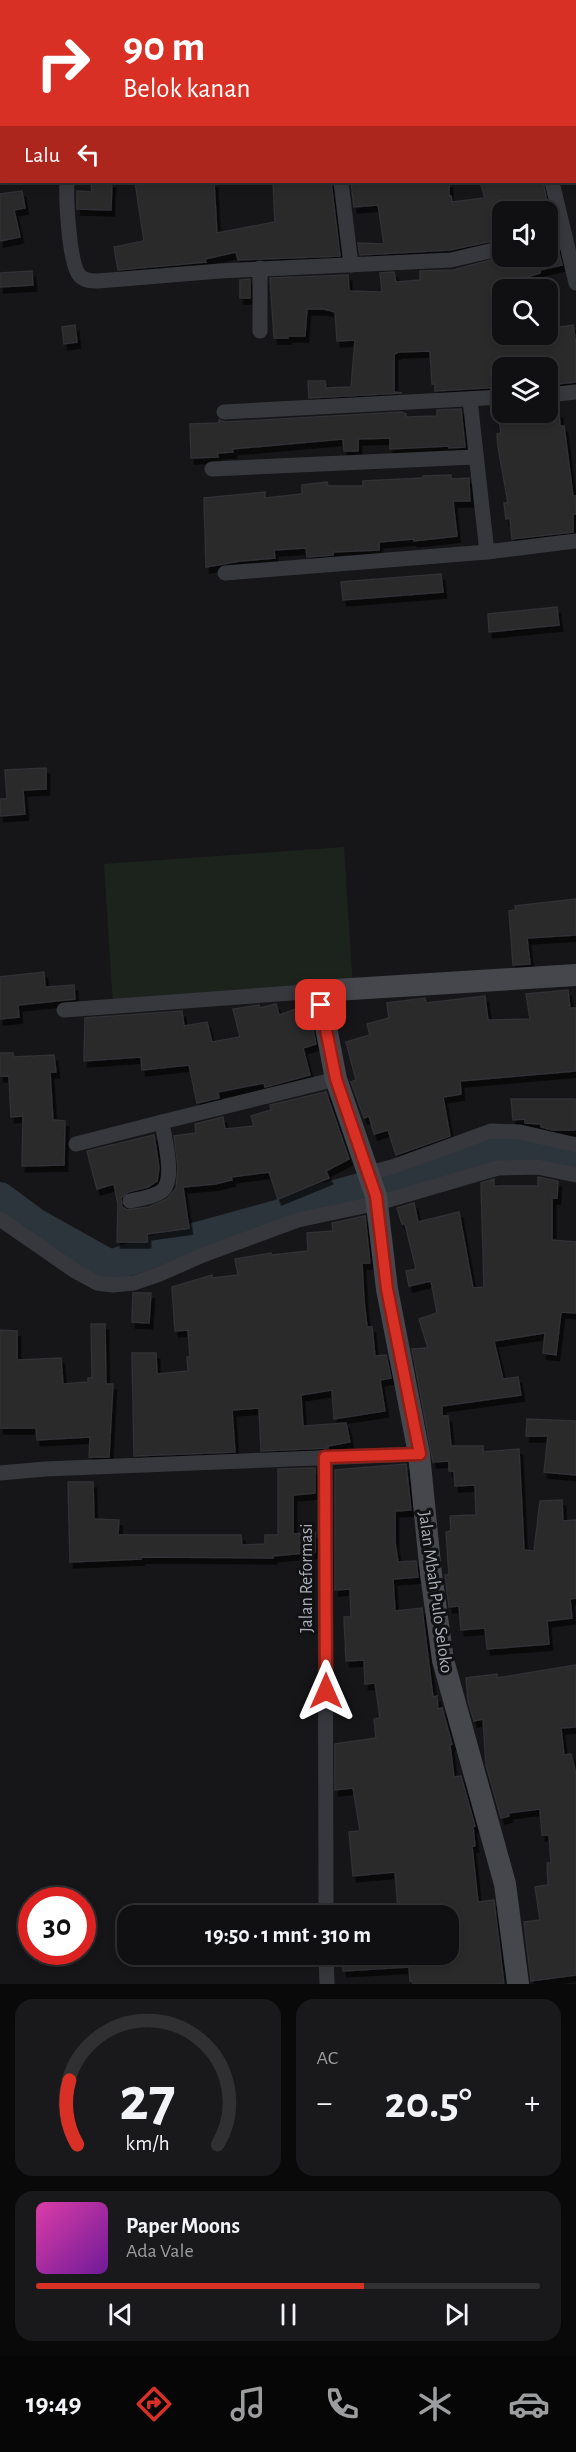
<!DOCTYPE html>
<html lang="id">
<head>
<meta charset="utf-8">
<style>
	body { margin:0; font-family:"Alegreya Sans",sans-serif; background:#19191b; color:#f1f3f6; height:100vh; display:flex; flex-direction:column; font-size:22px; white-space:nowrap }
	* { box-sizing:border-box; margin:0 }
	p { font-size:20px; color:#9c9d9f }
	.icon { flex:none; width:33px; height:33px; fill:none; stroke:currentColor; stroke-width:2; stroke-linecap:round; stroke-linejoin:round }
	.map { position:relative; height:1984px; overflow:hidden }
	.panel { display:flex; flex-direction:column; gap:15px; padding:15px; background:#09090a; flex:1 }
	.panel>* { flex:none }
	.banner { position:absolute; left:0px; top:0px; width:576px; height:183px; box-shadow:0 3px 9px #0003,0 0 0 2px #303032; background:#d93025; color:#fff; overflow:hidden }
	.buttons { position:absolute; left:492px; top:201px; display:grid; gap:12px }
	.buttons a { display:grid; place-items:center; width:66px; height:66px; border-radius:12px; background:#101012; box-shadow:0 3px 9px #0003,0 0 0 2px #303032; font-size:30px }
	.speed { position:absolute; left:18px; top:1887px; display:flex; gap:12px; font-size:30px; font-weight:700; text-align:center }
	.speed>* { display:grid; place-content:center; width:78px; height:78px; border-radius:50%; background:#101012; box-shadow:0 3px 9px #0003,0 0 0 2px #303032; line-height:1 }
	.speed .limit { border:9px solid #d22; background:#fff; color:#111 }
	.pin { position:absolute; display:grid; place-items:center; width:51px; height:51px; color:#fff; margin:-26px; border-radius:12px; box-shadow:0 3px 9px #0006 }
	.me { position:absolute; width:66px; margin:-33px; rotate:0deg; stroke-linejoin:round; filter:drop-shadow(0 0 4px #0008) }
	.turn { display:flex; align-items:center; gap:21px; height:126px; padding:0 24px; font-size:27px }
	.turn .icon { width:78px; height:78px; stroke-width:2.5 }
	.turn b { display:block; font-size:42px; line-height:51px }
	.then { display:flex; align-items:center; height:57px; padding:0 24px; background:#0003; gap:12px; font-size:22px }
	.big { font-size:45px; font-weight:700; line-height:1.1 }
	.panel .tile { flex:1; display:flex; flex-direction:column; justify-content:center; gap:9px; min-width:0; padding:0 21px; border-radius:18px; background:#19191b }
	.panel .dial { align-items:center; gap:0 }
	.dial svg { height:156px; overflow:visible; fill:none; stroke:#303032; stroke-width:7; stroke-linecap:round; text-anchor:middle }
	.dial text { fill:#f1f3f6; stroke:none }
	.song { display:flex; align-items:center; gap:18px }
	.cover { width:72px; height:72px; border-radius:9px; background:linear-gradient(135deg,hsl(320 70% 55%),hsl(280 70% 35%)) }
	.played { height:6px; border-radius:3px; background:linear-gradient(90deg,#d93025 65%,#303032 65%) }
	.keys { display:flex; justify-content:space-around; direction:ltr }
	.heat { display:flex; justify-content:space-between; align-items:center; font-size:33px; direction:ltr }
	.panel .tiles { flex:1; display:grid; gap:15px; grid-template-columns:1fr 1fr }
	.tile:last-child { grid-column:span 2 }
	.trip { position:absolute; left:117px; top:1905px; width:342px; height:60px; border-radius:18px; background:#101012; box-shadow:0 3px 9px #0003,0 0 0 2px #303032; font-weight:700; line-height:60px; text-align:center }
	.tab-bar { display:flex; height:96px; justify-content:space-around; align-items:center; background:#060607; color:#9c9d9f }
	.tab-bar .icon { width:42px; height:42px }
	.tab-bar .active { color:#d93025 }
	.tab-bar b { font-size:27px; color:#f1f3f6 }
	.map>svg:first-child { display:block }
	.green { fill:#1c231d }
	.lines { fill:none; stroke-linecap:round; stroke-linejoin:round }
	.river { stroke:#2c353c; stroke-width:32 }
	.building { fill:#29292c; stroke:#303034; stroke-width:1.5; filter:url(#shadow) }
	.street { stroke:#37383d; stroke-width:15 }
	.secondary { stroke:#45474d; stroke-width:22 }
	.route-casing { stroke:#8d1f18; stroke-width:15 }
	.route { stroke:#d93025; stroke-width:10 }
	.labels { text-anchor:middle; stroke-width:6; stroke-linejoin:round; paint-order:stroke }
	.street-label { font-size:18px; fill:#a8adb8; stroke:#111113 }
</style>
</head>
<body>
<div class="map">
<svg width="576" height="1984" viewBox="0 0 576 1984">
	<defs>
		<filter id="shadow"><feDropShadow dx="3.5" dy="6" stdDeviation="0" flood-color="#0009"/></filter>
	</defs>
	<rect width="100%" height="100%" fill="#161618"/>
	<path class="green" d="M344,847L353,988L113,1005L104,864Z"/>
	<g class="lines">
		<path class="river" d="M0,1198L35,1224L110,1266L183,1242L281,1215L324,1199L506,1149L561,1153L576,1156"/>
	</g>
	<g class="building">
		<path d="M91,182H112L111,210L77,209V191L92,192Z"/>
		<path d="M135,182H214L217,233L275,222L273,182H331L340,256L238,260L236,252L205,259L206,262L118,270L114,247L144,241Z"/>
		<path d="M351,182H449V196H451L452,202L485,198L481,185L491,182H543L552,226L548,227V212H502V239L450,250L360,255L358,243L384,244L378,205L354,207Z"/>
		<path d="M22,191L25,208L14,210L20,237L0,241V194Z"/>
		<path d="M557,245L562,265L540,270V273L511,282L513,290H502V334H548V329L573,325L576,344V382L548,385V368H502V387L435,391V384H432L430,351L399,352L394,354V392L402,393L309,398L308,381H325L326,388L351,387L355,340L337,341L335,312L324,309H307L305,336H288V338H274L270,278L348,275L349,291L382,292L380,273L394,272L396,282L420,280V271L453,270L506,256H548V246Z"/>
		<path d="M32,271L33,285L0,287V273Z"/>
		<path d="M250,279V298H240V280Z"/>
		<path d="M75,325L77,342L64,344L62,327Z"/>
		<path d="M461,409L465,447L449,448V446L390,449V438L358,439V451H344L343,439L232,449L233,452L217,453L218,457L191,458L190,424L219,423V420L225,422L402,412L406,414V417L437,416V410Z"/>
		<path d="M498,412H559L560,426H564L573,496H576V514H573V532L512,539L510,518L506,519L504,503H508L498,447L497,434L501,433Z"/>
		<path d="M451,475V479L469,478V481L470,501H453L457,536L414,541V539L379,542V550L333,552V555L307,557L306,548L274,550L275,558L240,561L206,567L204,498L265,492V498L302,494V485L327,482L328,486H363V481L423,478V476Z"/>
		<path d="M441,574L443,592L343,600L341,582Z"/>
		<path d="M557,607L559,625L489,632L488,614Z"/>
		<path d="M46,768V789L23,790L25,814L0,816V799H7L5,770Z"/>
		<path d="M576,899V935L527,938L530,964L513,965L509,911L516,910L515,906Z"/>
		<path d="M44,972L45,987L74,985L75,999L18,1005L19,1017L0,1019V977Z"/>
		<path d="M568,990L570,1008H576V1071L460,1081L461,1094L443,1097L450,1136L396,1155L388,1130L374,1134L369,1116L364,1118L351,1082L356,1080L346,1042L370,1035L367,1024L389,1018L387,1003L425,998L426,1003L485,996L488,1020L530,1019L526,994Z"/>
		<path d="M276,1004L279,1015L308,1005L316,1044L303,1048L310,1075L265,1087L264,1083L218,1092L219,1098L197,1103L189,1065L142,1070L141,1057L84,1061L85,1018L182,1011L184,1026L207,1022L212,1042L240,1037L233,1009L259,1005L260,1008Z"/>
		<path d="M0,1053H13V1057L54,1055L56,1072H50L53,1120L65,1121L64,1165L22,1166L23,1116L11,1117L9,1076H0Z"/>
		<path d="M326,1092L349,1159L326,1171L329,1178L278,1199L269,1172L231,1177L232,1180L215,1184L183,1187L189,1228L147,1234V1242H117L118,1204L114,1184L97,1189L87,1151L154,1135L159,1168L157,1181L148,1187L128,1192L121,1198L122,1207L127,1210L149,1207L167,1199L176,1188L178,1167L174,1136L196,1133L195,1124L223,1117L225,1129L254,1126L251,1116L271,1110L270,1105Z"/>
		<path d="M511,1099H575V1130H553L541,1127V1124L525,1123V1119L513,1120Z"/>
		<path d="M538,1177L558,1181L557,1198H552V1240L576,1242V1313L561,1312L556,1355L543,1353L545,1333L494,1341L503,1379L518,1377L521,1395L442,1406V1416H448L451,1446H483V1452L519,1449L524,1550L534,1551L540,1501L562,1500L563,1521L576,1520V1598L570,1599L572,1618L547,1621L549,1644L487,1649L485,1628L461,1630L459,1606L449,1607L445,1575H449L446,1532L451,1531L450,1516L476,1515L475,1485L455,1486L454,1471H449V1461L433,1462L412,1349L428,1348L419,1319L437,1313L431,1281L409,1286L406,1271L416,1269L405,1224H402L397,1208L414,1203L418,1222L459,1212L473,1288L484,1287L481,1183L494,1179V1186H538Z"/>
		<path d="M365,1216L370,1263H362L364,1300L367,1327H372L375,1356L386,1355L391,1378L380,1380L385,1411L334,1419L332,1390L301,1395L303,1426L346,1423L350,1442L328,1446V1448L261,1451L259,1408L232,1410L235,1452L134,1456L132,1353H156L157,1374L188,1371L187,1357H190L188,1330L175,1331L172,1287L212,1275V1278L238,1275L235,1259L271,1253L272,1255L308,1251L307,1233L333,1231L332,1223Z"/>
		<path d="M133,1293H151L149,1323L132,1322Z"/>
		<path d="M91,1324H105L106,1384H113L109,1457H89L90,1437L37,1440L36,1428H0V1330L17,1331V1360L61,1358L63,1384L88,1382V1378H92Z"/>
		<path d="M527,1419L576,1421V1475L544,1472L548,1436H526Z"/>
		<path d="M406,1464L411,1510L395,1511V1542L398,1562L416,1561L418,1577L393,1579L395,1611L422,1608L433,1697L437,1696L438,1709L442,1708L452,1744L450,1745L454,1777L461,1776L475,1826L473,1827L475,1846H472L478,1902L494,1900L504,1984H413L412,1981H410L409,1967L343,1971L342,1959L345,1958V1954H448V1916H402L401,1909H398L395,1872L353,1876L349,1832L360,1831L353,1788L335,1790V1744L376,1738L374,1719L380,1718L375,1683L365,1684L364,1660L346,1661L344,1617H351L350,1589L335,1590V1470Z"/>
		<path d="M315,1468V1493L293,1495V1534L315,1532V1552L273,1556V1558L141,1557V1559L70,1562L68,1482H93L94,1519L119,1520L118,1535H241L242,1545L265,1544V1535H278V1469Z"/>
		<path d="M576,1665V1727L561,1728L564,1755L571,1754L576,1774V1975L531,1981L524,1922L540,1920L535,1887L548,1885L547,1863H551L549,1835H542L540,1809L508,1813L509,1816L501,1818L486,1765L483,1719L474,1721L468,1701L466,1678L497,1674V1678Z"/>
	</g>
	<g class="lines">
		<g class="street">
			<path d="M321,0L322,2"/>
			<path d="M490,0V2"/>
			<path d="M62,2L64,0"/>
			<path d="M0,61L2,60"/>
			<path d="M574,145L576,144"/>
			<path d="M67,182C66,199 69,265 80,276C85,281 92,281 98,281L220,271L451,260L502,248"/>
			<path d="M341,182L351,265"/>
			<path d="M552,182L576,283"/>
			<path d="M548,237L564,233"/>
			<path d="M260,331V268"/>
			<path d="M548,395L576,392"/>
			<path d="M470,400L487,552"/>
			<path d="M224,412L502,397"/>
			<path d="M212,469L475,457"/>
			<path d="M225,573L487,552L576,541"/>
			<path d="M64,1010L319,991"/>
			<path d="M76,1144L162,1122"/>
			<path d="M369,1173L392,1167L491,1131L520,1132L576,1145"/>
			<path d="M130,1201C140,1199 154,1197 162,1191C176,1179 164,1138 162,1122L336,1079"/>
			<path d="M0,1219L75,1271L97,1283L113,1285L134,1283L160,1274L203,1255L298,1220L378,1203L498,1168L537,1167L576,1175"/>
			<path d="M325,1457L326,1916"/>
			<path d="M0,1473L45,1469L419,1454"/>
			<path d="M326,1954L327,1984"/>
		</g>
		<path class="secondary" d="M518,1984L505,1884L443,1660L431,1574L419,1454L387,1289L376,1196L336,1079L319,991L576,975"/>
	</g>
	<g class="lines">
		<defs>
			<path id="route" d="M321,1005L336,1079L376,1196L387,1289L420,1454L325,1457L326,1691"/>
		</defs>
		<use href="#route" class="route-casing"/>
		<use href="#route" class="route"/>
	</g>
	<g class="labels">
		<g class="street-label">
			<text transform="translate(306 1578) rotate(-90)" y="6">Jalan Reformasi</text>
			<text transform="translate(436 1592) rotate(82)" y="6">Jalan Mbah Pulo Seloko</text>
		</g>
	</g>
</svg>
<div class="buttons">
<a><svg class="icon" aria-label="sound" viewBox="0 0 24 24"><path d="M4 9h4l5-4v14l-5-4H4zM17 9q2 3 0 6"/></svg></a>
<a><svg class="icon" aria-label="search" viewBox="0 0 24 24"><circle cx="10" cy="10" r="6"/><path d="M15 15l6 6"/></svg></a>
<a><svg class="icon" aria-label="layers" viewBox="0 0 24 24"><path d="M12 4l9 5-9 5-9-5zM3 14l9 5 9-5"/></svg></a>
</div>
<div class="speed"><div class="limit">30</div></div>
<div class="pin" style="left:321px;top:1005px;background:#d93025"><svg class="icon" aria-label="arrive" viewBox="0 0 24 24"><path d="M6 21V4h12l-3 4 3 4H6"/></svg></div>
<svg class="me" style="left:326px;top:1691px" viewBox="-20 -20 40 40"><path d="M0-17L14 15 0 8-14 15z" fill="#d93025" stroke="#fff" stroke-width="4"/></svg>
<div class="trip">19:50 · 1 mnt · 310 m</div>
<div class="banner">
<div class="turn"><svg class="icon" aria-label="right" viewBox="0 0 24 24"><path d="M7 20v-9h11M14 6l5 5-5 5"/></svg><div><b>90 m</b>Belok kanan</div></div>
<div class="then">Lalu<svg class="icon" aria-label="left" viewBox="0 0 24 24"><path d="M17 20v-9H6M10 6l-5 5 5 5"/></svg></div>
</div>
</div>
<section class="panel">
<div class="tiles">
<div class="tile dial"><svg viewBox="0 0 100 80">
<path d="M14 69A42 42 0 1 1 86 69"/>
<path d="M14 69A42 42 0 0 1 10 36" stroke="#d93025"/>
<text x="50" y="56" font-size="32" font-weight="700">27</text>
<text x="50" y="72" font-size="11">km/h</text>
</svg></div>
<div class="tile"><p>AC</p>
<div class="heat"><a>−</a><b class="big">20.5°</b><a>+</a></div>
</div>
<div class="tile">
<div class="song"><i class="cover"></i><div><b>Paper Moons</b><p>Ada Vale</p></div></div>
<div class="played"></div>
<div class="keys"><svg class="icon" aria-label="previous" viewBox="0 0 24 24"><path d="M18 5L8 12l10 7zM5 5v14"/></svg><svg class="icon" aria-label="pause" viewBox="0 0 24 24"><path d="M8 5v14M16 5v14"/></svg><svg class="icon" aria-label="next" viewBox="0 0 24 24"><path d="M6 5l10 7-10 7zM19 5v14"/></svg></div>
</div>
</div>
</section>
<nav class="tab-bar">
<b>19:49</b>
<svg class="icon active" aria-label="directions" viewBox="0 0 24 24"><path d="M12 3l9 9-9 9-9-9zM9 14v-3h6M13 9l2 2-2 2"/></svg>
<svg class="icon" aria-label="music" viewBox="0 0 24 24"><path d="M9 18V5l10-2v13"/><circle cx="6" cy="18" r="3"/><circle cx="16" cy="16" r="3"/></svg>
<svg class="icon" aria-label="phone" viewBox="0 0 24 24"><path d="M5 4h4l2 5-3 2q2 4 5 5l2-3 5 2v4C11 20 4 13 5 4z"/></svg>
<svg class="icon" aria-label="climate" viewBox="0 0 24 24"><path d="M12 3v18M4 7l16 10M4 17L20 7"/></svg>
<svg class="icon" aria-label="car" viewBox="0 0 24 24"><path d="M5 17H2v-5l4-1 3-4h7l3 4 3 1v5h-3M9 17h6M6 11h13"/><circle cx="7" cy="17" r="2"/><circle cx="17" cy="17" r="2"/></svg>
</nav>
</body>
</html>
